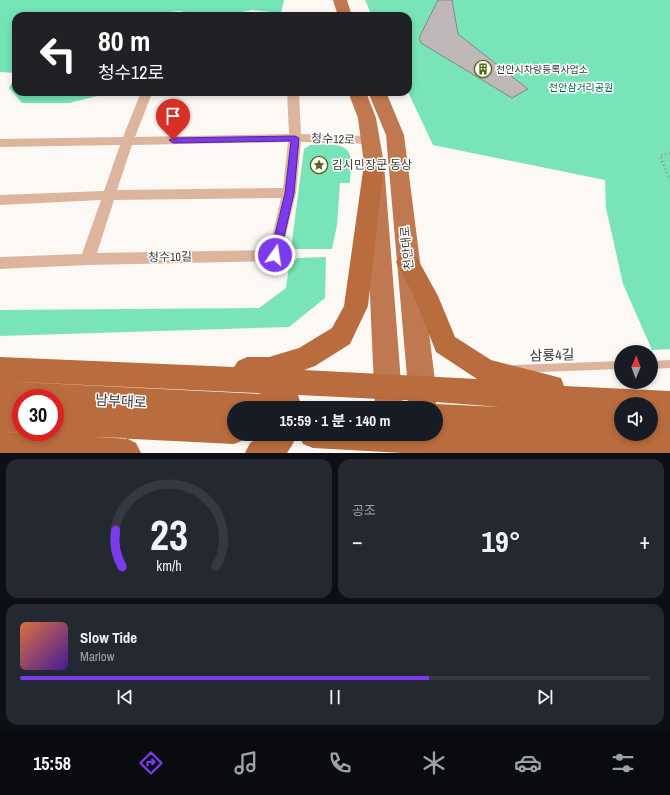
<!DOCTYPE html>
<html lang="ko">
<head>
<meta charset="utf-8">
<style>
	body { margin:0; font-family:"Archivo Narrow","Noto Sans KR",sans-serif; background:#242831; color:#f1f3f6; height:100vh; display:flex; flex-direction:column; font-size:15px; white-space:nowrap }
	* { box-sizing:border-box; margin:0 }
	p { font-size:13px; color:#9ea1a6 }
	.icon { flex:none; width:22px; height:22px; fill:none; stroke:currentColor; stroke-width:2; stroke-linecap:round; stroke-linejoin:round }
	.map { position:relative; height:453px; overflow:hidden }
	.details { display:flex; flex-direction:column; gap:6px; padding:6px; background:#0d0f14; flex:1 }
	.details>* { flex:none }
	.guide { position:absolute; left:12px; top:12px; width:400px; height:84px; border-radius:12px; box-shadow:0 2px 6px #0003; background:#202124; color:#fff; overflow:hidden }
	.needle { width:26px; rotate:1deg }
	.fabs { position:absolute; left:614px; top:345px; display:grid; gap:8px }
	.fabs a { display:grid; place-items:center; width:44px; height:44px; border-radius:50%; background:#171b24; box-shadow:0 2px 6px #0003; font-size:20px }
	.speed { position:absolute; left:12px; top:389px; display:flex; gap:8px; font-size:20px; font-weight:700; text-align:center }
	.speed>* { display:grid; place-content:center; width:52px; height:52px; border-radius:50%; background:#171b24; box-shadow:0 2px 6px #0003; line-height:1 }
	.speed .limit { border:6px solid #d22; background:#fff; color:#111 }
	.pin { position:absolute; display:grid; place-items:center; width:34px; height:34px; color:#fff; margin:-41px -17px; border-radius:50% 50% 50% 0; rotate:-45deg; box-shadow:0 0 4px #0007 }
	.pin .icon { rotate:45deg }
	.me { position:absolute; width:44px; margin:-22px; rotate:13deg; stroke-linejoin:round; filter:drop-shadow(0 0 3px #0008) }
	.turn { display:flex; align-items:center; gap:14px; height:84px; padding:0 20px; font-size:18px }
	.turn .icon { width:52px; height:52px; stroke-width:2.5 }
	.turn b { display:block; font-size:28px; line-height:34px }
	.big { font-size:30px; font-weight:700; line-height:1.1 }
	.details .widget { flex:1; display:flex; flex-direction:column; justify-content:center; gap:6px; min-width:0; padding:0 14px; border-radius:12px; background:#242831 }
	.details .dial { align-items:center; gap:0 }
	.dial svg { height:104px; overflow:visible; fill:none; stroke:#363941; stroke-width:7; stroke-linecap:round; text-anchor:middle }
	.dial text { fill:#f1f3f6; stroke:none }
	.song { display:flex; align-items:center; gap:12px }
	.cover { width:48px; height:48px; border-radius:6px; background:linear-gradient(135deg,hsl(20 70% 55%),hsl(260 70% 35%)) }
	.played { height:4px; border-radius:2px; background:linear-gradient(90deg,#7c3aed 65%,#363941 65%) }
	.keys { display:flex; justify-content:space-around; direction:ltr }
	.heat { display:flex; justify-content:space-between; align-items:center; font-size:22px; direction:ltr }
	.details .tiles { flex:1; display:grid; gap:6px; grid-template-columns:1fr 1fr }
	.widget:last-child { grid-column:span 2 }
	.trip { position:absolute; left:227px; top:401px; width:216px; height:40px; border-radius:20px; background:#171b24; box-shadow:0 2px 6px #0003; font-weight:700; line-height:40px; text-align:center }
	.dock { display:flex; height:64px; justify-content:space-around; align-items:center; background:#090b0e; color:#9ea1a6 }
	.dock .icon { width:28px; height:28px }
	.dock .current { color:#7c3aed }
	.dock b { font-size:18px; color:#f1f3f6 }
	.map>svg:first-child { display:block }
	.green { fill:#79e4b7 }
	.forest { fill:#73e4b5 }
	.building { fill:#bfb8b8; stroke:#8a8484 }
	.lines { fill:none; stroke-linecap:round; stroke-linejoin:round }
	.path { stroke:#918f8c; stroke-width:2.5; stroke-dasharray:1 3; stroke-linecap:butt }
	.service { fill:#ddb59f; fill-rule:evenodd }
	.minor { fill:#ddb59f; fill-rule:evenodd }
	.primary { fill:#bf784f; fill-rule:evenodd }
	.trunk { fill:#b96c3e; fill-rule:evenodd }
	.route { fill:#7c3aed; stroke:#51269a }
	.labels { text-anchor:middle; stroke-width:3; stroke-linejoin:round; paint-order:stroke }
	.far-poi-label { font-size:10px; fill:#373634; stroke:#fff; text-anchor:start }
	.far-park-label { font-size:10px; fill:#016244; stroke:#fff }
	.street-label { font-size:12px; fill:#373634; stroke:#fff }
	.poi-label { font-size:12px; fill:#373634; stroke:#fff; text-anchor:start }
	.near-street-label { font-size:14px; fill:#373634; stroke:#fff }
</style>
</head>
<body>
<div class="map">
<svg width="670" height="453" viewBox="0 0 670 453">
	<rect width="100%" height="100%" fill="#fcf9f4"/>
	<g class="green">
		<path d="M365,0H670V349L652,350L623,284L606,208L605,180L433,145L408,92V16H372Z"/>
		<path d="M310,145C322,145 346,141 350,155C353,163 350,175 350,183H340L337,225L332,249H291L304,149Z"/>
		<path d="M326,257L325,298L289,327L0,336V310L259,308L286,288L289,266L297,258Z"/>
	</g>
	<g class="forest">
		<path d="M0,0H284L281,13L252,10L222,16H197L180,11L160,13L150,16H16V73L0,72Z"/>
		<path d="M16,74V92H113L69,103H22L9,88Z"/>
	</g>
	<path class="building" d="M438,0H452L458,34L528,89L512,98L421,43L419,38Z"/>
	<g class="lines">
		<path class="path" d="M670,153L660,156L670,180"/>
		<g class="service">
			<path d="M670,360V368L651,369V361Z"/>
			<path d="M621,361V369L515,373L512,372L511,369L512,366L515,365Z"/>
		</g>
		<path class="minor" d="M141,92H249L243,95L151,96L135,137L289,134L287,92H299L301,134L370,136L374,137L376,140L374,143L370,144L301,142L296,193L280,259L275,261L88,265L0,269V257L82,254L101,200L0,205V195L104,191L120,145L0,147V139L123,137ZM288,142L283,188L117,190L132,145ZM281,198L269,250L97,253L114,200Z"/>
		<g class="primary">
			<path d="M333,0H347L352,16H338Z"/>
			<path d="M348,92H366L376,118L384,164L403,408H375L364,164L358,118Z"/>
			<path d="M368,92H386L404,135L436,388V408H408V388L386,135Z"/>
		</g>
		<g class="trunk">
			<path d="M374,157L381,159L384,164L368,306L350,344L315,366L304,370L477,379L436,352L414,296L396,262L400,256L408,253L416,256L438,296L455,337L491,360L561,378L564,386L670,391V453H403L313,448L303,444L298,434H436V408L426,407L436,404L501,407L422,401L298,395L302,408H234V434H247L244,440L234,444L93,437L126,438L136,443L141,453H0V432L55,435L48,432H55V398H21V432H22L21,433L0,432V381L261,394L258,393L0,381V357L234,367L238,361L247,357H269L299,348L332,328L344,306L364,164L367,159ZM621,404H651V434H639L640,437L630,436L632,434H621Z"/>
			<path d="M264,434H298L291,447L287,453H245L250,443Z"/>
		</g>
	</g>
	<path class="route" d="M295,136L299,138L294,193L280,255L275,259L270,255L285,193L291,141L173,143L169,140L173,138Z"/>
	<defs>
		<symbol id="building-ring" viewBox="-11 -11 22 22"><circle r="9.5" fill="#fff" stroke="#556815" stroke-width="1.5"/><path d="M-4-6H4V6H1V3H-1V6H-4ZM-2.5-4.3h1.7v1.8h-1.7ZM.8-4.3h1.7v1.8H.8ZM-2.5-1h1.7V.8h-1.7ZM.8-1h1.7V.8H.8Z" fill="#556815"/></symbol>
		<symbol id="sight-ring" viewBox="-11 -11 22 22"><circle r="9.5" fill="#fff" stroke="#556815" stroke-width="1.5"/><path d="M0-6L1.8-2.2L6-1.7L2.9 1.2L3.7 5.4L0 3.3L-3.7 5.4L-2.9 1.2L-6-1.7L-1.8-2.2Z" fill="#556815"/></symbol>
	</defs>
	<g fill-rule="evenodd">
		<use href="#building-ring" x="473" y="59" width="20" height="20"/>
		<use href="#sight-ring" x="309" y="155" width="20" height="20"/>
	</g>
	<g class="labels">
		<g class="far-poi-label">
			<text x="496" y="73">천안시차량등록사업소</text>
		</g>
		<g class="far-park-label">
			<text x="581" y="91">천안삼거리공원</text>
		</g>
		<g class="street-label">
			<text transform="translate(333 139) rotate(2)" y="4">청수12로</text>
			<text transform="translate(407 248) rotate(-96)" y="4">천안대로</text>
			<text transform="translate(170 257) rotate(-1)" y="4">청수10길</text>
		</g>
		<g class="poi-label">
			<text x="332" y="169">김시민장군 동상</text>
		</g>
		<g class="near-street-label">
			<text transform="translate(552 355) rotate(-2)" y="5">삼룡4길</text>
			<text transform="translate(121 401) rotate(3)" y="5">남부대로</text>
		</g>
	</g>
</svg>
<div class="fabs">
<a><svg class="needle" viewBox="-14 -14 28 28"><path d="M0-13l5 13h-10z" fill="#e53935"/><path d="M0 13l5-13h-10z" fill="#9ea1a6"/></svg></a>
<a><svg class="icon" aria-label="sound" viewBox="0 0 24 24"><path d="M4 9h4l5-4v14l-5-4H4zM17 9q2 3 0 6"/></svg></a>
</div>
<div class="speed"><div class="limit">30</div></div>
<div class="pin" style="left:173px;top:140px;background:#d93025"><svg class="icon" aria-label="arrive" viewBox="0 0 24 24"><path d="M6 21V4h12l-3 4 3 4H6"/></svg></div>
<svg class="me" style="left:275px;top:255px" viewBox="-20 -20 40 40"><circle r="17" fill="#7c3aed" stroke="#fff" stroke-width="3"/><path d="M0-11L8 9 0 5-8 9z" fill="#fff"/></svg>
<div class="trip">15:59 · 1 분 · 140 m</div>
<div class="guide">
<div class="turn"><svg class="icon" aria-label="left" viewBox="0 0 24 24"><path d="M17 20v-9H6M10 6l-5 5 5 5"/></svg><div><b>80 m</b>청수12로</div></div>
</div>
</div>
<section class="details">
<div class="tiles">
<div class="widget dial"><svg viewBox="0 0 100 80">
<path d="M14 69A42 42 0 1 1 86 69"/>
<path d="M14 69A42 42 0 0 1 9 41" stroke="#7c3aed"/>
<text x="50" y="56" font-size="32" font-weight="700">23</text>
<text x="50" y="72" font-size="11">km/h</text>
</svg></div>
<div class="widget"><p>공조</p>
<div class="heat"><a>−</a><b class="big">19°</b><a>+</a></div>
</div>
<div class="widget">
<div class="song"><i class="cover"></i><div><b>Slow Tide</b><p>Marlow</p></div></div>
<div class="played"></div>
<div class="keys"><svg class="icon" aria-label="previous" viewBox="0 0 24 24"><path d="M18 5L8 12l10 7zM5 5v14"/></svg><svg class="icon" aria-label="pause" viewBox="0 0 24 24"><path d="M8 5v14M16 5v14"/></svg><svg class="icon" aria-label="next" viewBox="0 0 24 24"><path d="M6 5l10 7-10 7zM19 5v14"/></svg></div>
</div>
</div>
</section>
<nav class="dock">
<b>15:58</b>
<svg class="icon current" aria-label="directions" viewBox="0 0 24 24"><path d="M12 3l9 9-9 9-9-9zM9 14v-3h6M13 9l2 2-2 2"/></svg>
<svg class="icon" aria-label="music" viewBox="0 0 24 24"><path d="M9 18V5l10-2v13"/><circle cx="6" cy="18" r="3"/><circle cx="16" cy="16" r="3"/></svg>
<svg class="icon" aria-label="phone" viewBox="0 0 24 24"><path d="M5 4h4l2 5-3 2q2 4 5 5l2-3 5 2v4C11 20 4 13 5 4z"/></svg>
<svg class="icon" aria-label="climate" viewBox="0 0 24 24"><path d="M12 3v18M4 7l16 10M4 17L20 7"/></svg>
<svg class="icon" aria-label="car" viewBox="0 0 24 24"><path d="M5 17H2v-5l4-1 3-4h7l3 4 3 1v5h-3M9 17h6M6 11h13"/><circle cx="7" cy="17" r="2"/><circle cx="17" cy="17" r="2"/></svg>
<svg class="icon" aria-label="filters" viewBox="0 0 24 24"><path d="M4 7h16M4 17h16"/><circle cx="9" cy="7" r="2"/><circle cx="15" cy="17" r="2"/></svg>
</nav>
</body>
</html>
